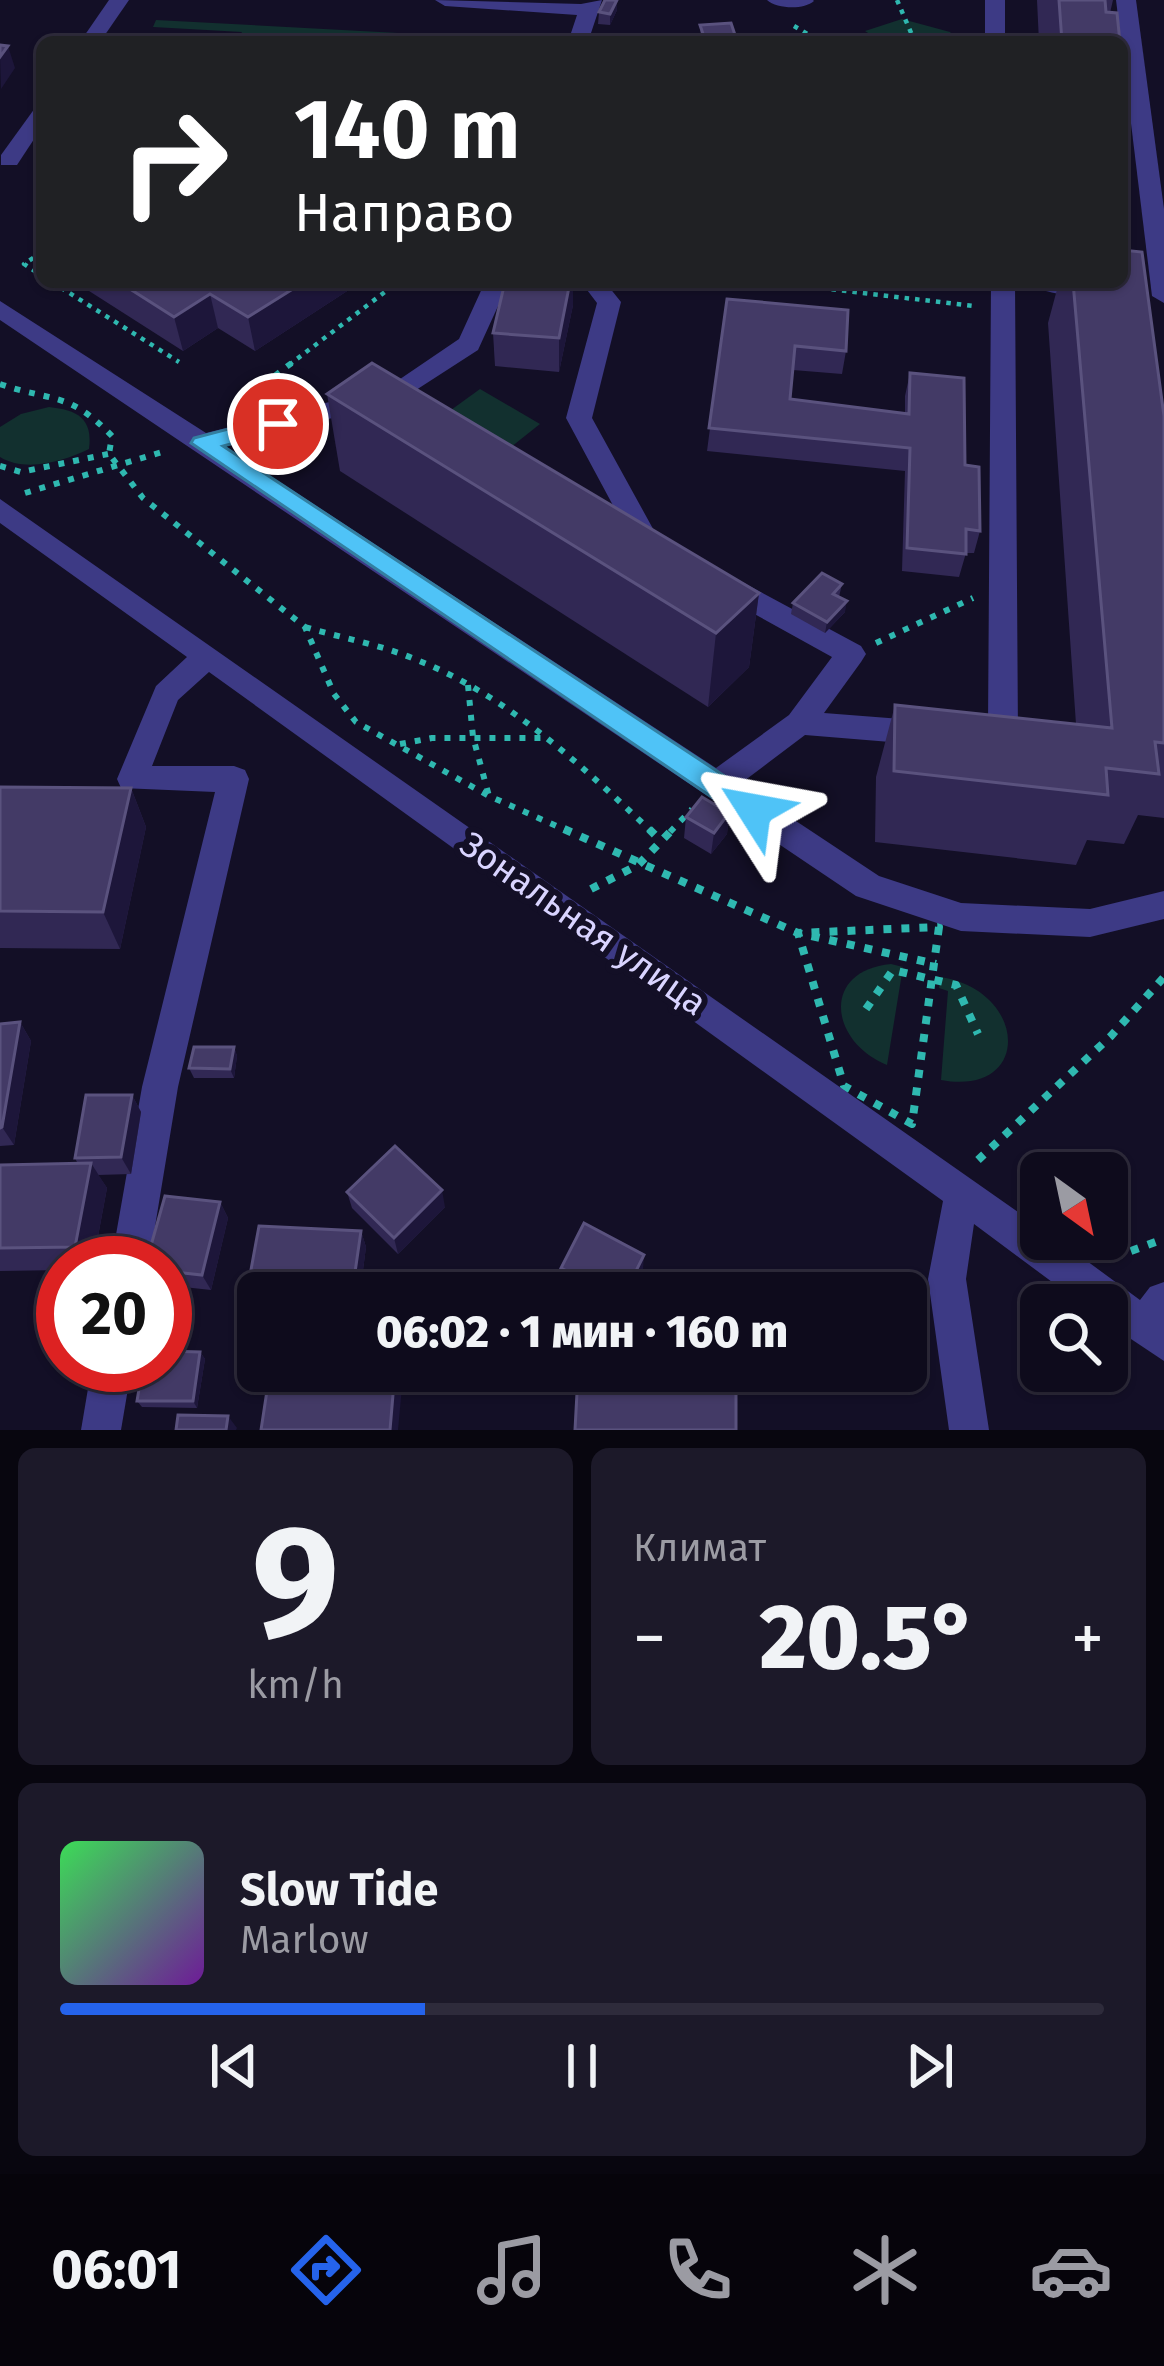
<!DOCTYPE html>
<html lang="ru">
<head>
<meta charset="utf-8">
<style>
	body { margin:0; font-family:"Fira Sans",sans-serif; background:#1c1929; color:#f1f3f6; height:100vh; display:flex; flex-direction:column; font-size:45px; white-space:nowrap }
	* { box-sizing:border-box; margin:0 }
	p { font-size:39px; color:#9b9ba3 }
	.icon { flex:none; width:66px; height:66px; fill:none; stroke:currentColor; stroke-width:2; stroke-linecap:round; stroke-linejoin:round }
	.map { position:relative; height:1430px; overflow:hidden }
	.sheet { display:flex; flex-direction:column; gap:18px; padding:18px; background:#08060f; flex:1 }
	.sheet>* { flex:none }
	.banner { position:absolute; left:36px; top:36px; width:1092px; height:252px; border-radius:18px; box-shadow:0 3px 9px #0004,0 0 0 3px #2e2b3b; background:#202124; color:#fff; overflow:hidden }
	.needle { width:78px; rotate:147deg }
	.controls { position:absolute; left:1020px; top:1152px; display:grid; gap:24px }
	.controls a { display:grid; place-items:center; width:108px; height:108px; border-radius:18px; background:#0e0b1c; box-shadow:0 3px 9px #0004,0 0 0 3px #2e2b3b; font-size:60px }
	.speed { position:absolute; left:36px; top:1236px; display:flex; gap:24px; font-size:60px; font-weight:700; text-align:center }
	.speed>* { display:grid; place-content:center; width:156px; height:156px; border-radius:50%; background:#0e0b1c; box-shadow:0 3px 9px #0004,0 0 0 3px #2e2b3b; line-height:1 }
	.speed .limit { border:18px solid #d22; background:#fff; color:#111 }
	.pin { position:absolute; display:grid; place-items:center; width:102px; height:102px; color:#fff; margin:-51px; border:6px solid #fff; border-radius:50%; box-shadow:0 3px 12px #0007 }
	.me { position:absolute; width:132px; margin:-66px; rotate:304deg; stroke-linejoin:round; filter:drop-shadow(0 0 9px #0008) }
	.turn { display:flex; align-items:center; gap:42px; height:252px; padding:0 60px; font-size:54px }
	.turn .icon { width:156px; height:156px; stroke-width:2.5 }
	.turn b { display:block; font-size:84px; line-height:102px }
	.big { font-size:90px; font-weight:800; line-height:1.1 }
	.sheet .tile { flex:1; display:flex; flex-direction:column; justify-content:center; gap:18px; min-width:0; padding:0 42px; border-radius:18px; background:#1c1929 }
	.sheet .dial { align-items:center; gap:0 }
	.dial b { font-size:156px; line-height:1 }
	.song { display:flex; align-items:center; gap:36px }
	.cover { width:144px; height:144px; border-radius:18px; background:linear-gradient(135deg,hsl(130 70% 55%),hsl(280 70% 35%)) }
	.played { height:12px; border-radius:6px; background:linear-gradient(90deg,#2563eb 35%,#2e2b3b 35%) }
	.keys { display:flex; justify-content:space-around; direction:ltr }
	.heat { display:flex; justify-content:space-between; align-items:center; font-size:66px; direction:ltr }
	.sheet .tiles { flex:1; display:grid; gap:18px; grid-template-columns:1fr 1fr }
	.tile:last-child { grid-column:span 2 }
	.trip { position:absolute; left:237px; top:1272px; width:690px; height:120px; border-radius:18px; background:#0e0b1c; box-shadow:0 3px 9px #0004,0 0 0 3px #2e2b3b; font-weight:800; line-height:120px; text-align:center }
	.dock { display:flex; height:192px; justify-content:space-around; align-items:center; background:#06040b; color:#9b9ba3 }
	.dock .icon { width:84px; height:84px }
	.dock .selected { color:#2563eb }
	.dock b { font-size:54px; color:#f1f3f6 }
	.map>svg:first-child { display:block }
	.green { fill:#12302f }
	.lines { fill:none; stroke-linecap:round; stroke-linejoin:round }
	.path-far2 { stroke:#2fb8b0; stroke-width:4.5; stroke-dasharray:4.5 6; stroke-linecap:butt }
	.path-far1 { stroke:#2fb8b0; stroke-width:6; stroke-dasharray:6 9; stroke-linecap:butt }
	.path { stroke:#2fb8b0; stroke-width:8; stroke-dasharray:8 10; stroke-linecap:butt }
	.minor { fill:#3d3a85; fill-rule:evenodd }
	.wall { fill:#312854 }
	.shaded-wall { fill:#1d163a }
	.building { fill:#433a66; stroke:#5a527e; stroke-width:3 }
	.route { fill:#4fc3f7; stroke:#337fa1; stroke-width:3 }
	.labels { text-anchor:middle; stroke-width:12; stroke-linejoin:round; paint-order:stroke }
	.street-label { font-size:36px; fill:#d9d4ff; stroke:#130f26 }
</style>
</head>
<body>
<div class="map">
<svg width="1164" height="1430" viewBox="0 0 1164 1430">
	<rect width="100%" height="100%" fill="#130f26"/>
	<g class="green">
		<path d="M902,19L950,32L959,42H882L865,31Z"/>
		<path d="M156,20L510,39L514,42H270L273,34L262,33L250,42H235L242,32L153,27Z"/>
		<path d="M480,389L540,424L511,447L451,410Z"/>
		<path d="M49,407C77,410 93,418 89,449C64,461 26,473 0,457V427L21,414Z"/>
		<path d="M891,964L903,967L887,1065C830,1042 820,971 891,964Z"/>
		<path d="M940,977C1028,990 1033,1097 941,1080L948,991L939,988Z"/>
	</g>
	<g class="lines">
		<g class="path-far2">
			<path d="M897,0L915,42"/>
			<path d="M794,26L821,42"/>
			<path d="M42,252L24,264L42,276"/>
			<path d="M52,282L179,362"/>
			<path d="M769,282L974,306"/>
			<path d="M289,365L398,282"/>
		</g>
		<g class="path-far1">
			<path d="M0,384C52,402 69,391 112,436L109,454L143,498L305,627L334,694L356,722L489,796L570,832"/>
			<path d="M239,403L293,362"/>
			<path d="M0,466L21,472L108,454"/>
			<path d="M25,493L162,452"/>
			<path d="M305,627C341,638 378,644 412,658C506,694 580,764 652,832"/>
			<path d="M876,643L973,598"/>
			<path d="M468,685L473,737L489,796"/>
			<path d="M400,744L432,738H542"/>
			<path d="M670,832L692,809"/>
		</g>
		<g class="path">
			<path d="M564,829L798,933L936,964"/>
			<path d="M649,829L661,841"/>
			<path d="M591,889L638,865L673,829"/>
			<path d="M939,927L912,1124L844,1086L798,933Z"/>
			<path d="M866,1009L893,970L956,985L978,1034"/>
			<path d="M978,1160L1111,1036L1164,977"/>
			<path d="M1114,1257L1164,1239"/>
		</g>
		<g class="minor">
			<path d="M109,0H129L100,42H80Z"/>
			<path d="M435,0L581,4L602,0L588,42H568L577,15L445,6Z"/>
			<path d="M767,0H813L814,1C804,10 777,9 767,0Z"/>
			<rect x="985" y="0" width="20" height="42"/>
			<path d="M1116,0H1136L1164,209V303L1152,296Z"/>
			<path d="M42,106V127L17,165H1V155L35,108Z"/>
			<path d="M485,282H509L478,350L399,401H381L378,406L225,446L716,768L789,715L832,657L711,590L707,583L711,576H731L861,646L866,654L861,662L824,713L927,721L938,724L942,733L938,742L927,745L805,735L740,784L879,876L961,903L1090,909L1164,891V919L1090,937L961,931L856,896L0,320V301L206,433L369,392L378,394L459,339Z"/>
			<path d="M581,282H605L621,302L592,418L657,536L672,549L658,559L637,550L566,418L597,303Z"/>
			<path d="M991,282H1015L1018,738L1014,747L1003,750L975,746L971,737L975,728L988,725Z"/>
			<path d="M1026,282H1102L1109,288C1092,301 1042,295 1026,282Z"/>
			<path d="M0,499L1041,1228V1239H1057L1140,1300L1150,1287L1164,1282V1361L1107,1323V1305H1083L974,1224L966,1279L989,1430H949L928,1279L943,1201L209,672L178,700L152,766H234L245,770L249,779L178,1087L149,1263H111L142,1087L215,792L121,788L117,779L156,686L187,657L0,523Z"/>
			<path d="M92,1365H132L121,1430H81Z"/>
		</g>
	</g>
	<g class="wall">
		<path d="M1037,0H1113L1110,13L1120,42H1039Z"/>
		<path d="M617,10L610,25L598,24L599,12Z"/>
		<path d="M700,25L736,38V42H701Z"/>
		<path d="M75,282H361L255,351L218,328L183,351Z"/>
		<path d="M505,282H573V305L559,372L495,366L493,333Z"/>
		<path d="M1059,282H1122L1164,416V818L1138,815L1124,844L1087,840L1076,865L875,842L876,777L895,705L1076,724L1048,323Z"/>
		<path d="M727,299L846,351L842,374L793,370L790,399L905,414V396L910,373L965,465L980,531L974,553H966L959,577L902,571L905,471L707,451Z"/>
		<path d="M327,394L759,593L749,667L708,707L340,471Z"/>
		<path d="M842,584L839,597L845,612L825,633L791,614L793,603Z"/>
		<path d="M0,787L131,788L146,827L120,949L0,948Z"/>
		<path d="M729,813L727,834L711,854L684,838L686,817Z"/>
		<path d="M20,1022L31,1041L14,1145L0,1146V1024Z"/>
		<path d="M234,1047L237,1056L234,1078H194L189,1068Z"/>
		<path d="M132,1095L141,1112L131,1174L98,1175L107,1188L93,1263H63V1270L0,1271V1165L78,1164L75,1158Z"/>
		<path d="M347,1192L445,1207L398,1254L352,1208Z"/>
		<path d="M220,1202L228,1218L211,1290L165,1285V1263Z"/>
		<path d="M259,1226L361,1231L366,1247L360,1293H258V1334L250,1333L242,1319Z"/>
		<path d="M561,1268L643,1270L631,1293H580L561,1283Z"/>
		<path d="M200,1352L205,1359L197,1408L142,1407L137,1401Z"/>
	</g>
	<g class="shaded-wall">
		<path d="M617,0V10L610,25V14Z"/>
		<path d="M8,46L15,68L1,89L0,57Z"/>
		<path d="M304,282H361L255,351L248,317Z"/>
		<path d="M570,282H573V305L559,372V338Z"/>
		<path d="M210,294L218,328L183,351L174,317Z"/>
		<path d="M759,593L749,667L708,707L716,633Z"/>
		<path d="M847,601L845,612L825,633L827,622Z"/>
		<path d="M131,788L146,827L120,949L103,912Z"/>
		<path d="M729,813L727,834L711,854L714,833Z"/>
		<path d="M20,1022L31,1041L14,1145L2,1127Z"/>
		<path d="M234,1047L237,1056L234,1078L230,1069Z"/>
		<path d="M132,1095L141,1112L131,1174L121,1157Z"/>
		<path d="M91,1163L107,1188L93,1263H87L75,1247Z"/>
		<path d="M442,1190L445,1207L398,1254L394,1238Z"/>
		<path d="M220,1202L228,1218L211,1290L202,1275Z"/>
		<path d="M361,1231L366,1247L360,1293H352Z"/>
		<path d="M644,1255L643,1270L631,1293H625Z"/>
		<path d="M200,1352L205,1359L197,1408L193,1401Z"/>
		<path d="M395,1371L402,1387L398,1430H390Z"/>
		<path d="M228,1416L237,1428L236,1430H226Z"/>
	</g>
	<g class="building">
		<path d="M605,0H617L610,14L599,12Z"/>
		<path d="M1059,0H1105L1106,12L1117,13L1120,42H1062Z"/>
		<path d="M731,23L736,38L705,40L700,25Z"/>
		<path d="M0,45L8,46L0,57Z"/>
		<path d="M1122,250L1142,252L1164,416V743L1155,742L1159,774L1106,768L1108,795L894,771L895,705L1112,728L1073,282H1122Z"/>
		<path d="M119,282H304L248,317L210,294L174,317Z"/>
		<path d="M505,282H570L559,338L493,333Z"/>
		<path d="M727,299L848,310L846,351L795,346L790,399L909,414L910,373L964,378L965,465L979,467L980,531L966,529V554L907,548L910,448L709,428Z"/>
		<path d="M372,363L759,593L716,633L327,394Z"/>
		<path d="M822,573L842,584L833,594L847,601L827,622L793,603Z"/>
		<path d="M0,787L131,788L103,912L0,911Z"/>
		<path d="M702,797L729,813L714,833L686,817Z"/>
		<path d="M20,1022L2,1127L0,1128V1024Z"/>
		<path d="M194,1047H234L230,1069L189,1068Z"/>
		<path d="M86,1095H132L121,1157L75,1158Z"/>
		<path d="M395,1146L442,1190L394,1238L347,1192Z"/>
		<path d="M91,1163L75,1247L0,1248V1165Z"/>
		<path d="M165,1196L220,1202L202,1275L165,1271V1263H146Z"/>
		<path d="M584,1223L644,1255L625,1293H608L561,1268Z"/>
		<path d="M259,1226L361,1231L352,1293H258V1320L242,1319Z"/>
		<path d="M165,1351L200,1352L193,1401H137L143,1365H165Z"/>
		<path d="M270,1371H395L390,1430H261Z"/>
		<path d="M578,1374L736,1384V1430H575Z"/>
		<path d="M178,1415L228,1416L226,1430H176Z"/>
	</g>
	<path class="route" d="M278,416L286,418V429L223,446L764,802L768,810L764,819H744L191,443L194,438Z"/>
	<g class="labels">
		<g class="street-label">
			<text transform="translate(584 923) rotate(35)" y="13">Зональная улица</text>
		</g>
	</g>
</svg>
<div class="controls">
<a><svg class="needle" viewBox="-14 -14 28 28"><path d="M0-13l5 13h-10z" fill="#e53935"/><path d="M0 13l5-13h-10z" fill="#9b9ba3"/></svg></a>
<a><svg class="icon" aria-label="search" viewBox="0 0 24 24"><circle cx="10" cy="10" r="6"/><path d="M15 15l6 6"/></svg></a>
</div>
<div class="speed"><div class="limit">20</div></div>
<div class="pin" style="left:278px;top:424px;background:#d93025"><svg class="icon" aria-label="arrive" viewBox="0 0 24 24"><path d="M6 21V4h12l-3 4 3 4H6"/></svg></div>
<svg class="me" style="left:754px;top:810px" viewBox="-20 -20 40 40"><path d="M0-17L14 15 0 8-14 15z" fill="#4fc3f7" stroke="#fff" stroke-width="4"/></svg>
<div class="trip">06:02 · 1 мин · 160 m</div>
<div class="banner">
<div class="turn"><svg class="icon" aria-label="right" viewBox="0 0 24 24"><path d="M7 20v-9h11M14 6l5 5-5 5"/></svg><div><b>140 m</b>Направо</div></div>
</div>
</div>
<section class="sheet">
<div class="tiles">
<div class="tile dial"><b>9</b><p>km/h</p></div>
<div class="tile"><p>Климат</p>
<div class="heat"><a>−</a><b class="big">20.5°</b><a>+</a></div>
</div>
<div class="tile">
<div class="song"><i class="cover"></i><div><b>Slow Tide</b><p>Marlow</p></div></div>
<div class="played"></div>
<div class="keys"><svg class="icon" aria-label="previous" viewBox="0 0 24 24"><path d="M18 5L8 12l10 7zM5 5v14"/></svg><svg class="icon" aria-label="pause" viewBox="0 0 24 24"><path d="M8 5v14M16 5v14"/></svg><svg class="icon" aria-label="next" viewBox="0 0 24 24"><path d="M6 5l10 7-10 7zM19 5v14"/></svg></div>
</div>
</div>
</section>
<nav class="dock">
<b>06:01</b>
<svg class="icon selected" aria-label="directions" viewBox="0 0 24 24"><path d="M12 3l9 9-9 9-9-9zM9 14v-3h6M13 9l2 2-2 2"/></svg>
<svg class="icon" aria-label="music" viewBox="0 0 24 24"><path d="M9 18V5l10-2v13"/><circle cx="6" cy="18" r="3"/><circle cx="16" cy="16" r="3"/></svg>
<svg class="icon" aria-label="phone" viewBox="0 0 24 24"><path d="M5 4h4l2 5-3 2q2 4 5 5l2-3 5 2v4C11 20 4 13 5 4z"/></svg>
<svg class="icon" aria-label="climate" viewBox="0 0 24 24"><path d="M12 3v18M4 7l16 10M4 17L20 7"/></svg>
<svg class="icon" aria-label="car" viewBox="0 0 24 24"><path d="M5 17H2v-5l4-1 3-4h7l3 4 3 1v5h-3M9 17h6M6 11h13"/><circle cx="7" cy="17" r="2"/><circle cx="17" cy="17" r="2"/></svg>
</nav>
</body>
</html>
